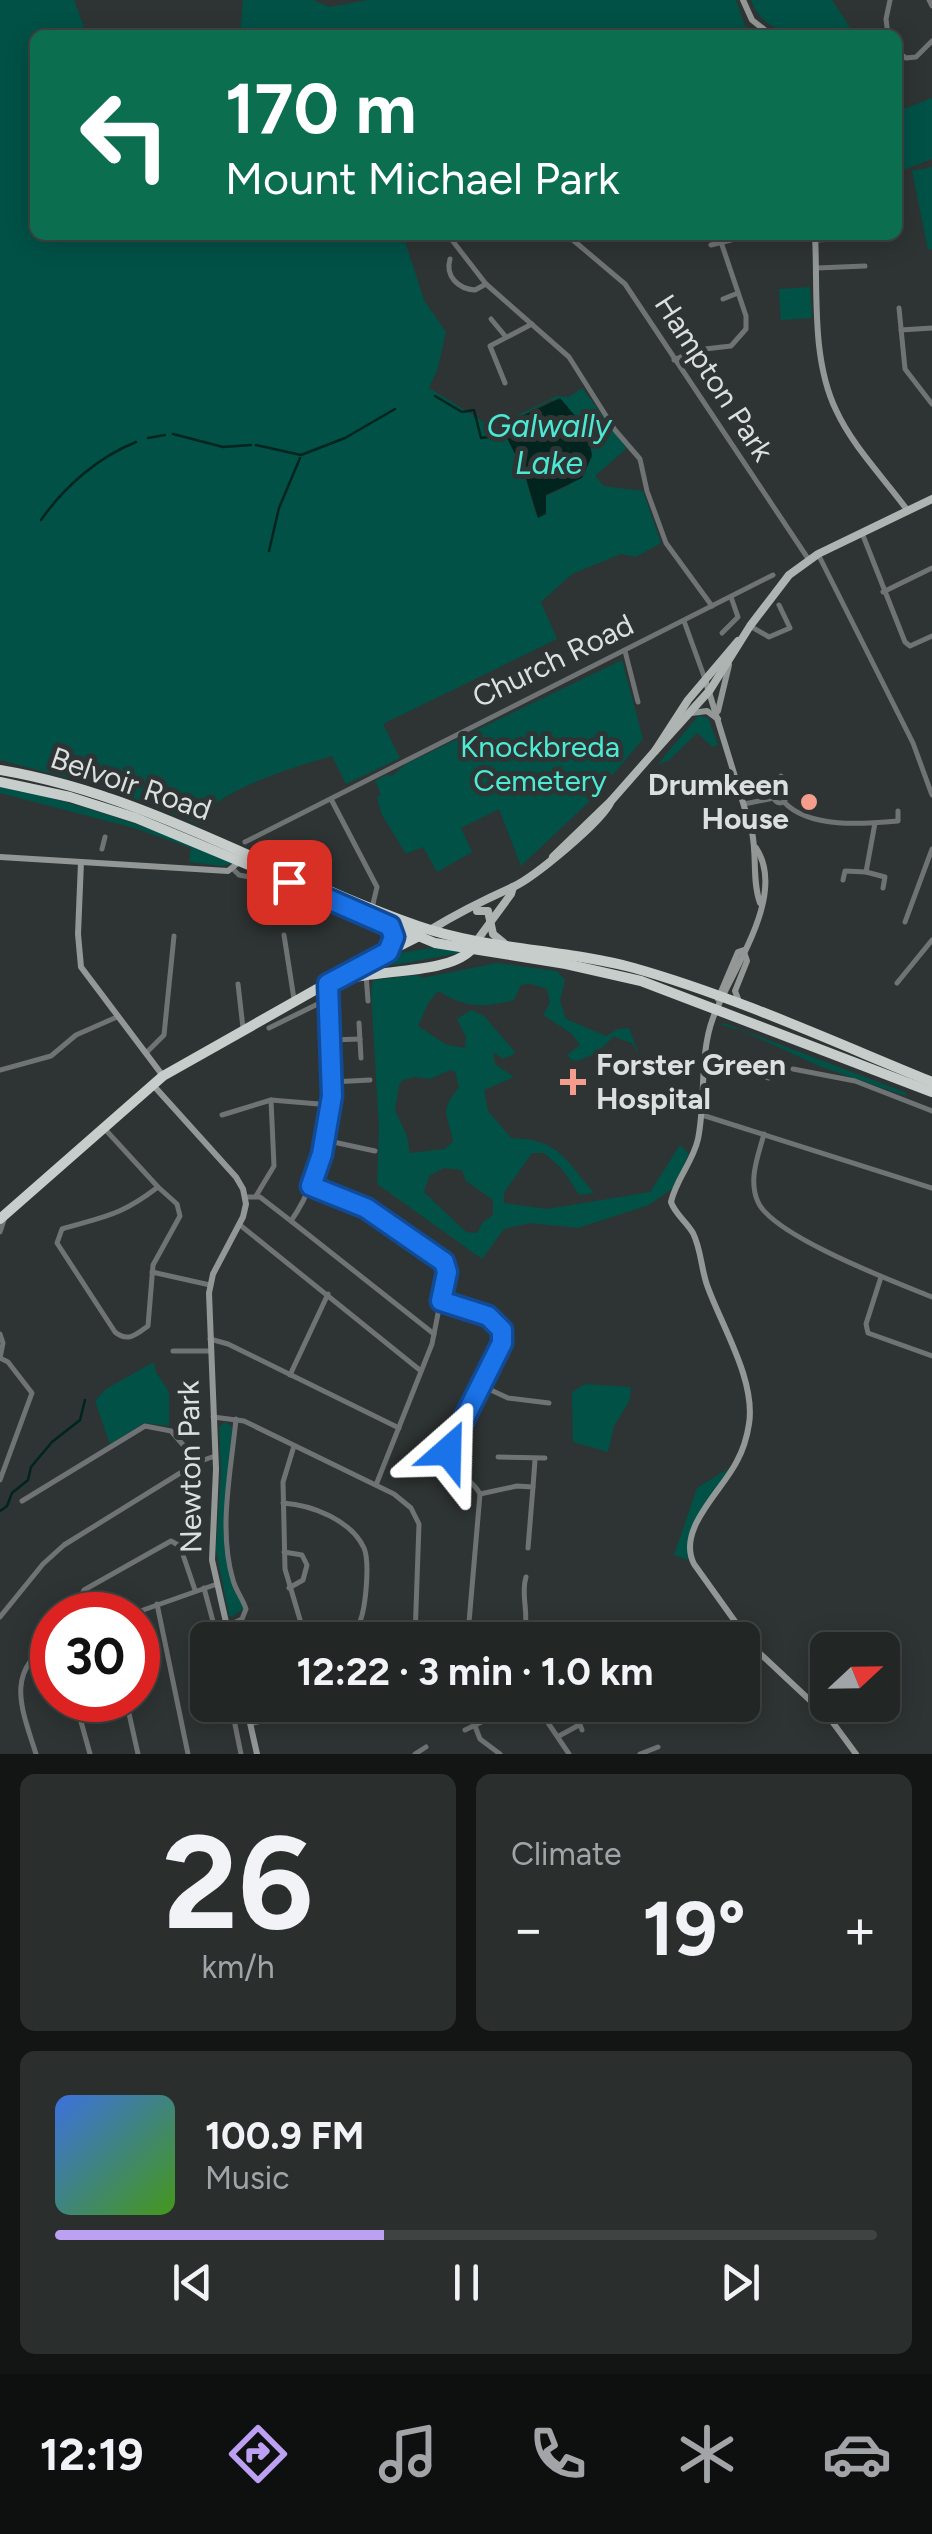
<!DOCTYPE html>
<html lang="en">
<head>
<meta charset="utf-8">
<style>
	body { margin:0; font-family:Figtree,sans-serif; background:#2a2f2e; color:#f1f3f6; height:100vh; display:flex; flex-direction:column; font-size:38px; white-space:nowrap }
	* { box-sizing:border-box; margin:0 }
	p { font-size:32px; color:#a2a5a7 }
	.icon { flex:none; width:55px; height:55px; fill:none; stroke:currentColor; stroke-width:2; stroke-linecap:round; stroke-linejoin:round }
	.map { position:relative; height:1754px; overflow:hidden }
	.details { display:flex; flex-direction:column; gap:20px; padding:20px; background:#131515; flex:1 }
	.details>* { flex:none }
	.guide { position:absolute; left:30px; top:30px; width:872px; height:210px; border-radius:15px; box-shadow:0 5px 25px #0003,0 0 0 2px #3f4443; background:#0b6e4f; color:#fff; overflow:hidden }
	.needle { width:65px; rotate:68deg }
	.controls { position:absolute; left:810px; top:1632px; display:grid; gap:20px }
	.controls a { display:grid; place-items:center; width:90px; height:90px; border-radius:15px; background:#222726; box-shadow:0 5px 25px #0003,0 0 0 2px #3f4443; font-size:50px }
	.speed { position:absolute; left:30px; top:1592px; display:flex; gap:20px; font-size:50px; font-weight:700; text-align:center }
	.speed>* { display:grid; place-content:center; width:130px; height:130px; border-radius:50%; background:#222726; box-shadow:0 5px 25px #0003,0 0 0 2px #3f4443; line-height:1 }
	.speed .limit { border:15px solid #d22; background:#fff; color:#111 }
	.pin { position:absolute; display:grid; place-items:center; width:85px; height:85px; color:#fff; margin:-42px; border-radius:20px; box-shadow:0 5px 15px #0006 }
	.me { position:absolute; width:110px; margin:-55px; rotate:25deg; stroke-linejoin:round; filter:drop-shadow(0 0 8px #0008) }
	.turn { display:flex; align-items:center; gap:35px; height:210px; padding:0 30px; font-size:45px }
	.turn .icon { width:130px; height:130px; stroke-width:2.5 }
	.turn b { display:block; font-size:70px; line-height:85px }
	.big { font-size:75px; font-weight:700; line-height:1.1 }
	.details .tile { flex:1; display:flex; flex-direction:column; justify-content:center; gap:15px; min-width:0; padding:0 35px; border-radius:15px; background:#2a2f2e }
	.details .dial { align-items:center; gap:0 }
	.dial b { font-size:130px; line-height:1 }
	.song { display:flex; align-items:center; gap:30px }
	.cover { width:120px; height:120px; border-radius:15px; background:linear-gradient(135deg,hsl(220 70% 55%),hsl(100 70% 35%)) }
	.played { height:10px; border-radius:5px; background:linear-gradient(90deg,#bca0f2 40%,#3f4443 40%) }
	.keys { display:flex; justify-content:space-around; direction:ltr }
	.heat { display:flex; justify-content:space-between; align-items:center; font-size:55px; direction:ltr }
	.details .tiles { flex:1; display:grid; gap:20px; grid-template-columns:1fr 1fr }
	.tile:last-child { grid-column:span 2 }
	.trip { position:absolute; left:190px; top:1622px; width:570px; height:100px; border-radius:15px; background:#222726; box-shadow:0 5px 25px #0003,0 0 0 2px #3f4443; font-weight:700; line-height:100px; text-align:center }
	.dock { display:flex; height:160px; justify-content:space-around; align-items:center; background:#0e100f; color:#a2a5a7 }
	.dock .icon { width:70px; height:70px }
	.dock .current { color:#bca0f2 }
	.dock b { font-size:45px; color:#f1f3f6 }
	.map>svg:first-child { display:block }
	.green { fill:#015147; fill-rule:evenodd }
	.water { fill:#01241f }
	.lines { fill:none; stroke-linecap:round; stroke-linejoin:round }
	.stream { stroke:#01241f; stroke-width:2.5 }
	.street { stroke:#707373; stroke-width:5 }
	.secondary { stroke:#939897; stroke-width:6 }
	.primary { stroke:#adb4b2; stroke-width:8 }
	.highway { stroke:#c6cdcb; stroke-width:10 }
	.route-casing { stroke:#114b97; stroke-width:25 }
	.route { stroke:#1a73e8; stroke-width:18 }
	.poi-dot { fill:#f49d8c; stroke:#2e3433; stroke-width:4 }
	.labels { text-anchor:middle; stroke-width:10; stroke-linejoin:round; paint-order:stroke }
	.street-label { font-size:30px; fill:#dbdfde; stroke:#2e3433 }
	.park-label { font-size:30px; fill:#4cebd5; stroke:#2e3433 }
	.poi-label { font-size:30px; font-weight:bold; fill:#dbdfde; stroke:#2e3433; text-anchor:end }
	.water-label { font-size:32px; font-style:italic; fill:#4ae9d3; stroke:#2e3433 }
</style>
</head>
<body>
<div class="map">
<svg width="932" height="1754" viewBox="0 0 932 1754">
	<rect width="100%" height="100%" fill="#2e3433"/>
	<g class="green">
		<path d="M0,0H74L87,35H35V235H403L424,300L446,332L438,368L429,388L484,422L486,430L557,396L569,397L582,388L627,448L595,476L604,486L643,491L661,543L636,557L621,554L572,574L541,602L557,639L383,724L400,758L346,784L332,756C298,766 212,790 198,824L114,790L0,760ZM551,400L567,405L572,416L588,431L570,485L546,496V514L536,515L524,472L503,430L508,423Z"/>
		<path d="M243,0H313L329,7L368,0H736L745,26L759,35H240Z"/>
		<path d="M751,0H832L855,35C818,35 766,43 751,0Z"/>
		<path d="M932,98V159L898,172V111Z"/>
		<path d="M932,167V249L928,250L912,171Z"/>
		<path d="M810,287L812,318L781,320L779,289Z"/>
		<path d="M622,660L643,739L593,798L521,866L499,809L461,828L472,852L437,872L423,847L406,854L382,815L377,797L381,795L375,781L387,775L392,776L406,764Z"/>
		<path d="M699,715L708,718L718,745L713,747L697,733L668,761L658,764Z"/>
		<path d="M0,786C82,803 156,830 233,861L232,864L222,866L189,862L191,848L134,828L0,793Z"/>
		<path d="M431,948L465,952L394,965L375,963L399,953Z"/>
		<path d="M497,963L557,971L565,980L560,1001L566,1019L606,1036L618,1029L629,1028L640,1057L633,1044L613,1036C605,1048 586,1061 572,1061L567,1055L580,1045L571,1033L543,1015L550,1003L547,989L531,984L521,985L514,1000C481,1008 467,1008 438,991L428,1003L418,1026L447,1045L465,1048L466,1037L457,1019L471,1010L484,1016L516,1053L503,1059L493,1052L495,1064L514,1077L484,1090L488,1111L511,1138C559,1139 565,1159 594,1193L579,1195L563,1170L544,1153H532L504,1193V1203L547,1209L650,1192L680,1145L689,1154L673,1188L649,1205L578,1228L530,1223L504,1229L482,1259L377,1184L379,1129L371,992L373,980L419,975L422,978ZM450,1070L455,1072L459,1087C438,1115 448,1111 453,1142L444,1149L410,1153L407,1136L395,1110L399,1085L403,1080L415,1077L430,1079ZM444,1168L462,1170L466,1181L493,1200V1215L483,1222L477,1233L466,1232L424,1192L429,1176Z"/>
		<path d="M724,1023L907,1093L905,1096L819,1066L741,1030L721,1025Z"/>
		<path d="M154,1362L156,1372L169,1392V1426L144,1423L110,1444L95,1401L106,1389Z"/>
		<path d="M585,1384L631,1387L629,1402L614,1426L608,1452L573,1442L572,1392Z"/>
		<path d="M225,1422L232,1427L225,1551L230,1578L244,1608L232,1617L229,1616L216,1550L221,1472L219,1427Z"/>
		<path d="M731,1467C713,1493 685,1526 688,1560L674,1555L697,1488Z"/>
	</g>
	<path class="water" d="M560,398L588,431L592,456L582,478L546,495V514L538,518L524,472L503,430L508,423Z"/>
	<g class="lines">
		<g class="stream">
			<path d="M435,396L462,412L474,410L481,438L504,435"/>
			<path d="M173,434L223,447L251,445"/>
			<path d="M148,438L165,435"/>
			<path d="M256,445L301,455L345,438L395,409"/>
			<path d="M41,520C64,487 98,457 136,442"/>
			<path d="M269,551L279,508L300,458"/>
			<path d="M0,1511L7,1506L12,1493L28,1480L31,1467L52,1442L80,1420L85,1400"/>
		</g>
		<g class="street">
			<path d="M929,0L932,6"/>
			<path d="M888,35L886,19L890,0"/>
			<path d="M898,52L906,58L916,57L932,41"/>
			<path d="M433,235H437"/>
			<path d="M448,235L486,284L569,357L615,430L640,459L647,491L666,543L712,606"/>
			<path d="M567,235L625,284L809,560"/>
			<path d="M816,240L859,238"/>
			<path d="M711,245L731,240"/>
			<path d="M450,259C445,276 458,289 475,290L486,284"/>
			<path d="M817,268L865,266"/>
			<path d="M723,299L738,293"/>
			<path d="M899,308L905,369L932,404"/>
			<path d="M491,319L506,337"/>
			<path d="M901,330L932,328"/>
			<path d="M674,360L696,350L731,346L746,329V316L721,242"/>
			<path d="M505,383L490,346L532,324"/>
			<path d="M862,533L905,642L910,646L932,636"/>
			<path d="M818,554L913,743L932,795"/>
			<path d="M883,592L932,568"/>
			<path d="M684,621L705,679"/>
			<path d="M750,626L769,637L790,628L779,605"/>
			<path d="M722,633L738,617L731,597"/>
			<path d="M625,651L638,702"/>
			<circle cx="780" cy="797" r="6"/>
			<path d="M781,791V776"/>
			<path d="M331,799L377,887L372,908"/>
			<path d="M784,802C809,829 865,824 898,821V811"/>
			<path d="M744,804L774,798"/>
			<path d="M245,842L773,575"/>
			<path d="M102,849L105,837"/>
			<path d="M234,870L239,875L266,880"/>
			<path d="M866,872L885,877L883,888"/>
			<path d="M843,880L845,871L866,872L875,823"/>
			<path d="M905,922L932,849"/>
			<path d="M284,935L294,999"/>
			<path d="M366,974L368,1001"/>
			<path d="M897,983L932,940"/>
			<path d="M238,984L243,1028"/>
			<path d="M359,1023L361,1058"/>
			<path d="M269,1028L330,998"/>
			<path d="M331,1040L360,1039"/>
			<path d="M146,1053L164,1035L174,936"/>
			<path d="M705,1067L741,1069L769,1078"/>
			<path d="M793,1069L855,1081L932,1111"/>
			<path d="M0,1070L51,1056L76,1035L117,1017"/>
			<path d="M332,1082L370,1080"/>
			<path d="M222,1115L271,1100L331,1105"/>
			<path d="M702,1115L932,1188"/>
			<path d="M103,1127L158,1187"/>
			<path d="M764,1134C758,1156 748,1180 758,1202C773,1236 895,1282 932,1297"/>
			<path d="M324,1140L375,1151"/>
			<path d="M311,1186L358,1204L444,1262L447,1268L432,1344L376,1485"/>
			<path d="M158,1187L177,1204L180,1216L153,1265L148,1326C137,1334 128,1343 115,1332L57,1243L62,1229C106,1216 120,1216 158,1187Z"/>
			<path d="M256,1196L274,1166L271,1100"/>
			<path d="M245,1197H260L291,1221C328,1167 333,1103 331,1039C330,1021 331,1002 328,984"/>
			<path d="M291,1221L434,1334"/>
			<path d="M240,1225L421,1371"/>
			<path d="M0,1232L4,1220"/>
			<path d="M152,1272L210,1285"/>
			<path d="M881,1277L866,1324L868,1333L932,1356"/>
			<path d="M0,1334L3,1343L0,1358L8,1362L32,1393L0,1480"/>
			<path d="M210,1339L228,1344L399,1428"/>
			<path d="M173,1351H211"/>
			<path d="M290,1375L328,1294"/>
			<path d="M480,1385L508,1398L549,1403"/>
			<path d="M213,1417L244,1421L394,1494L411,1508L419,1524L415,1637"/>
			<path d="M294,1446L283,1482L285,1569L306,1640"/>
			<path d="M498,1457L545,1458"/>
			<path d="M533,1487L535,1460"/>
			<path d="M480,1494L517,1486L533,1487L528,1548"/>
			<path d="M22,1501L145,1426L171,1431L198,1462"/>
			<path d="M283,1503C312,1505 351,1520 364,1548C370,1562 366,1615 357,1627C352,1634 345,1637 338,1640"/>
			<path d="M284,1552L302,1555L307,1565L303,1580L289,1588"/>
			<path d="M204,1588L218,1640"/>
			<path d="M157,1604L188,1754"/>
			<path d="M81,1615L78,1602L84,1590L171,1541L180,1546L195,1590"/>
			<path d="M129,1615L217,1584"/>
			<path d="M0,1617L43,1564L64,1545L198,1462L215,1456"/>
			<path d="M235,1623L239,1640"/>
			<path d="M227,1626L242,1619L246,1609C243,1599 236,1591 233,1580C218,1530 231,1471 236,1419"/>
			<path d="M524,1633C530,1613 520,1596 526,1577"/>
			<path d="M415,1637L459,1639L468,1634L480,1494C472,1477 449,1471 448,1451L503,1337L495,1319L441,1301"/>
			<path d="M519,1640L524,1633L533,1640"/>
			<path d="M75,1700L90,1754"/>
			<path d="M126,1700L138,1754"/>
			<path d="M231,1705L241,1754"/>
			<path d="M254,1705L260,1721"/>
			<path d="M536,1705L569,1754"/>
			<path d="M578,1719L582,1730"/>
			<path d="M250,1724L325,1705"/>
			<path d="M475,1726L480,1739L500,1754"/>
			<path d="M465,1730L516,1705"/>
			<path d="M559,1736L579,1725"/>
			<path d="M36,1754C23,1712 3,1671 52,1643"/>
			<path d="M415,1754L426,1747"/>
			<path d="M640,1754L658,1747"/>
		</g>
		<g class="secondary">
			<path d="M743,0L752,20L771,35"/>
			<path d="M815,235C818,291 811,358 836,410C853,447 884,478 908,511"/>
			<path d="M705,679L752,832C757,855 752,881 760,903"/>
			<path d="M718,711L729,665"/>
			<path d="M691,713L707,711L718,719"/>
			<path d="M756,848C788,896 730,972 713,1018C699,1055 706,1100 698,1139C693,1162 676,1179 671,1202C675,1214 686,1221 693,1233C701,1249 701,1268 707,1285C721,1325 756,1380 749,1424C747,1437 743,1450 737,1461C723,1490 676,1529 694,1564L754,1648L831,1720L856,1754"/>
			<path d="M0,857L228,871L239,862"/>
			<path d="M81,862L78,934L81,967L163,1076"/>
			<path d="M718,999L738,952L744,950"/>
			<path d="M740,1004L735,991L747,961L745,955"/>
			<path d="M153,1085L236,1177L243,1189L246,1204L243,1217L213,1274L209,1293L216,1469L212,1560L230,1640"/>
			<path d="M246,1705L257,1754"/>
		</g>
		<g class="primary">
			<path d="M655,751L710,690L750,626L789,575L818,554L932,499"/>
			<path d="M553,857L611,801L655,751L688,700L738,641"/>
			<path d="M477,911H488L493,934L504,943"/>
			<path d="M430,930C456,914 486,899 513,887C533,878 603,821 611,801"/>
			<path d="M478,939L511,894L513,887"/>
		</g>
		<g class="highway">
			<path d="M0,770C150,795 277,877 418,926C487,950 564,949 634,968C736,997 834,1042 932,1082"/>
			<path d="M0,782L70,797L136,818L435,943L566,964L641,981L932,1092"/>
			<path d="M343,980C379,969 446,974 470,951"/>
			<path d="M0,1219L163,1076L338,977L421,935"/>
		</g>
	</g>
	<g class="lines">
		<defs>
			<path id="route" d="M289,882L390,926L394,937L388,952L328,984L332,1096L322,1154L311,1186L366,1208L444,1262L447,1272L441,1301L488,1316L502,1330V1343L448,1451"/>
		</defs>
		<use href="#route" class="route-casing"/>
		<use href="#route" class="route"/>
	</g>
	<g class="poi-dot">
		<circle cx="809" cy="802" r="10"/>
		<path d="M568 1067h10v10h10v10h-10v10h-10v-10h-10v-10h10z"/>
	</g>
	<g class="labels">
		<g class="street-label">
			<text transform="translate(714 378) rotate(57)" y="10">Hampton Park</text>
			<text transform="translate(553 661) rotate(-26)" y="10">Church Road</text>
			<text transform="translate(131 784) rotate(19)" y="10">Belvoir Road</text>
			<text transform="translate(190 1467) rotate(-91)" y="10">Newton Park</text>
		</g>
		<g class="park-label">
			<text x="540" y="757">Knockbreda<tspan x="540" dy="34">Cemetery</tspan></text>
		</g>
		<g class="poi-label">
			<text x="789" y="795">Drumkeen<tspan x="789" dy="34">House</tspan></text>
			<text x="596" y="1075" text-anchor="start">Forster Green<tspan x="596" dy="34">Hospital</tspan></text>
		</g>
		<g class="water-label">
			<text x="549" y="437">Galwally<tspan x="549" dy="37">Lake</tspan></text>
		</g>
	</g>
</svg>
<div class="controls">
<a><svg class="needle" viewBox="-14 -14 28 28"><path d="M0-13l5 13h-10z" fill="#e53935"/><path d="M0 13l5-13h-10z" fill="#a2a5a7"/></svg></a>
</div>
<div class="speed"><div class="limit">30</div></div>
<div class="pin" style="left:289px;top:882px;background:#d93025"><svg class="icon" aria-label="arrive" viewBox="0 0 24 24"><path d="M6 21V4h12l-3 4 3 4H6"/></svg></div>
<svg class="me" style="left:448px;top:1451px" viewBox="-20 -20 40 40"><path d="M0-17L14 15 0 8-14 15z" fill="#1a73e8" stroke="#fff" stroke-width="4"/></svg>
<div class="trip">12:22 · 3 min · 1.0 km</div>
<div class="guide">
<div class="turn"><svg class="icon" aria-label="left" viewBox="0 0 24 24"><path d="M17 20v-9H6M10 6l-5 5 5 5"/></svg><div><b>170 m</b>Mount Michael Park</div></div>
</div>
</div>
<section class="details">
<div class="tiles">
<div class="tile dial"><b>26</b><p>km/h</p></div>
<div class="tile"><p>Climate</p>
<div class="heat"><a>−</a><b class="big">19°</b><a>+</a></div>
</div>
<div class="tile">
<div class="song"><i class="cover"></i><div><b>100.9 FM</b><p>Music</p></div></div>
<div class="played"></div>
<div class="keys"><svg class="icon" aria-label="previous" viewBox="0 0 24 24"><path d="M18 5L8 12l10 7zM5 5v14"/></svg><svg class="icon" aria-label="pause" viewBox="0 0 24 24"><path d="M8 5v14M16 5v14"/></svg><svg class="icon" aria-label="next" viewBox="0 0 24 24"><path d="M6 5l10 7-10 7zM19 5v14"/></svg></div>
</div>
</div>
</section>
<nav class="dock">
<b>12:19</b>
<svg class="icon current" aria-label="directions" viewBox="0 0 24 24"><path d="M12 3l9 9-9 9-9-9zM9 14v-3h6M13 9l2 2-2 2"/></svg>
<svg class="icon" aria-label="music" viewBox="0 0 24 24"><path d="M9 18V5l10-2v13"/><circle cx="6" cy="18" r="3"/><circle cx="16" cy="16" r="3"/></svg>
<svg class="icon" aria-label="phone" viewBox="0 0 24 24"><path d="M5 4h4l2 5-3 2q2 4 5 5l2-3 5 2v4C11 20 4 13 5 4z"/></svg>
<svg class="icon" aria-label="climate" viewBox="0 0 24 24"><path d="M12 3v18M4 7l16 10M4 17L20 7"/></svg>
<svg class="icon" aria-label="car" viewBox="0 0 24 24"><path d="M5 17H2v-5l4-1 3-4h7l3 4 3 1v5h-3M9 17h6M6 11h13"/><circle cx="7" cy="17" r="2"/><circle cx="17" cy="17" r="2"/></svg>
</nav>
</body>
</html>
